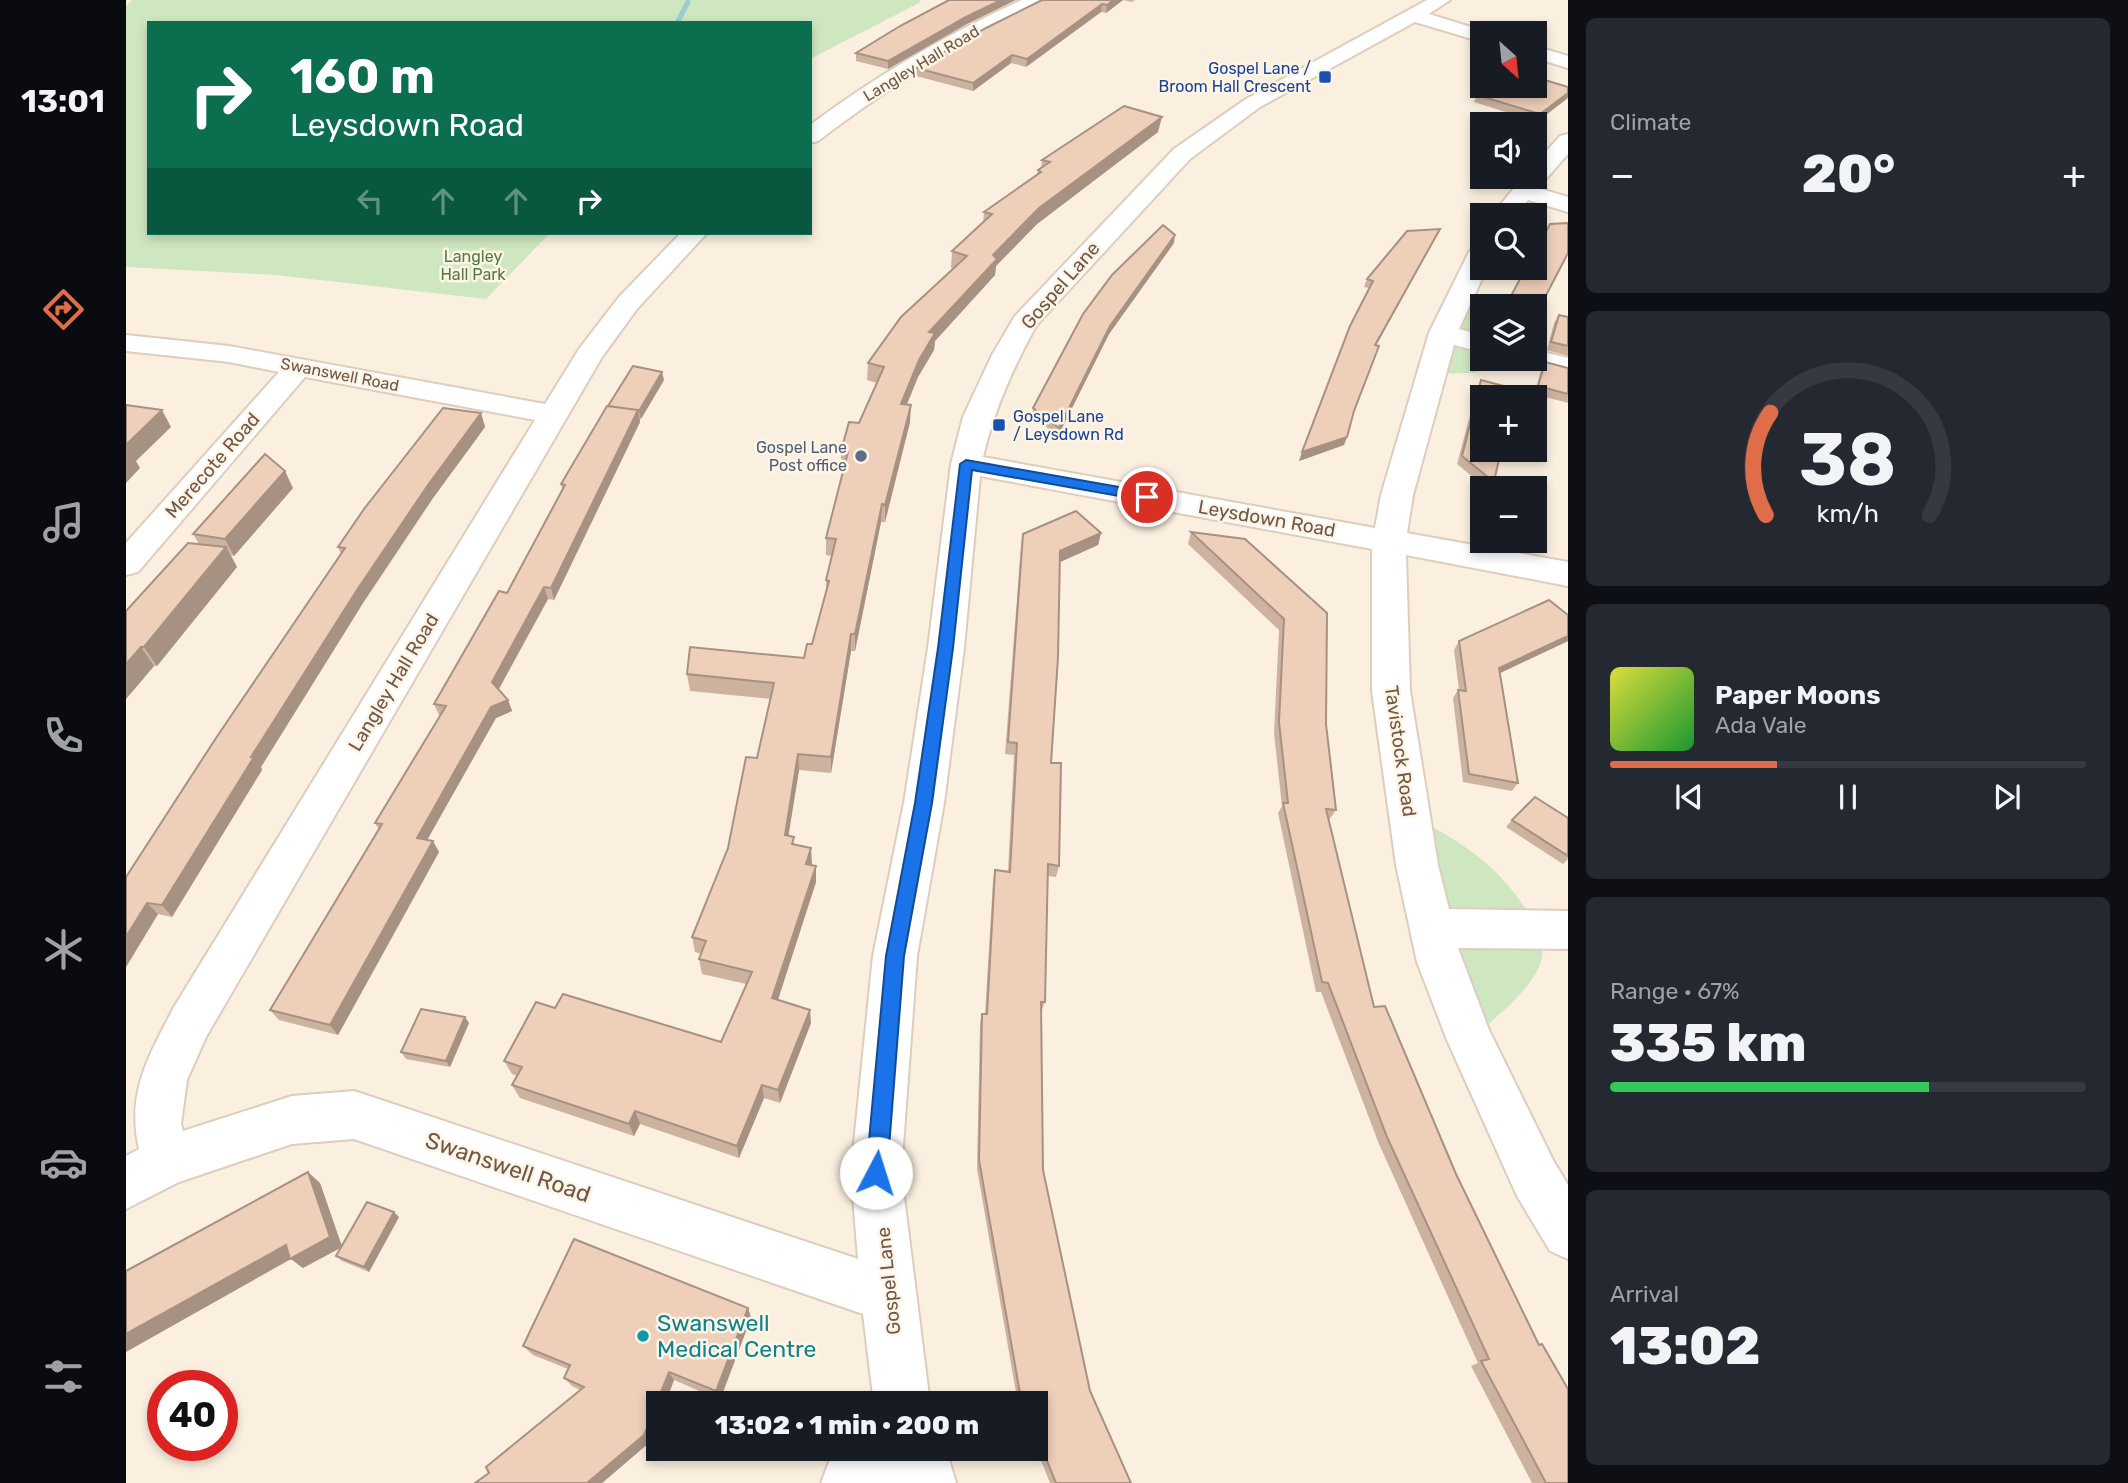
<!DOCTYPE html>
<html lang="en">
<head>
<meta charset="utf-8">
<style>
	body { margin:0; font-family:Rubik,sans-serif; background:#242831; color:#f1f3f6; height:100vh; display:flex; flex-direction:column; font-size:26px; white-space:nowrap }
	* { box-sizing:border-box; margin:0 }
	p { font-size:23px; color:#9ea1a6 }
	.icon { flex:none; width:38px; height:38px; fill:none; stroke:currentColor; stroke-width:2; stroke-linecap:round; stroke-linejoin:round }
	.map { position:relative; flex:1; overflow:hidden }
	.drawer { display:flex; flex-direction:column; gap:18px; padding:18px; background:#0d0f14; width:560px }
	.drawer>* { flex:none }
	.banner { position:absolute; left:21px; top:21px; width:665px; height:214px; border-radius:0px; box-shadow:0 4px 10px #0003; background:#0b6e4f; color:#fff; overflow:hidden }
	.needle { width:46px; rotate:153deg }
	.controls { position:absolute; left:1344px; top:21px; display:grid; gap:14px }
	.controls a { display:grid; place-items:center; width:77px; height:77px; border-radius:0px; background:#171b24; box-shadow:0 4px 10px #0003; font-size:35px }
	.speed { position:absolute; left:21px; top:1370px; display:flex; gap:14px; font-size:35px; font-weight:700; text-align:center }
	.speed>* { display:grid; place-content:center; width:91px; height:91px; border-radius:50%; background:#171b24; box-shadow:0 4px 10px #0003; line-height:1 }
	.speed .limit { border:10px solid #d22; background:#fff; color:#111 }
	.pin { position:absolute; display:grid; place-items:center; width:60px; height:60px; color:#fff; margin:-30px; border:4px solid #fff; border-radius:50%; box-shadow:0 2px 7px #0007 }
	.me { position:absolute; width:77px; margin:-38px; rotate:5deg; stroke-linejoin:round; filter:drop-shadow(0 0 5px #0008) }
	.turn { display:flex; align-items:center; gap:24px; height:147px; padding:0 28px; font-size:32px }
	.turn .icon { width:91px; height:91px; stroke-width:2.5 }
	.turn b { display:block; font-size:49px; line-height:60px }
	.lanes { display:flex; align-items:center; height:66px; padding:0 28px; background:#0003; justify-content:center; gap:35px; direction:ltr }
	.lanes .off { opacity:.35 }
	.big { font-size:52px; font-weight:800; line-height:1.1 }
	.drawer .widget { flex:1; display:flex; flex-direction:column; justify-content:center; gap:10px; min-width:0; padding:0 24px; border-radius:10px; background:#242831 }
	.drawer .dial { align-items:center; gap:0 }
	.dial svg { height:182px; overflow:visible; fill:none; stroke:#363941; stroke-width:7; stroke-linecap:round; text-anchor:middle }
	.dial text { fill:#f1f3f6; stroke:none }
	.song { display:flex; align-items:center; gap:21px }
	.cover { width:84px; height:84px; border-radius:10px; background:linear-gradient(135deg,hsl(60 70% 55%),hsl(130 70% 35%)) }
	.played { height:7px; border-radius:4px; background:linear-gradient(90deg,#df6d4a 35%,#363941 35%) }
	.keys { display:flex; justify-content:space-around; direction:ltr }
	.heat { display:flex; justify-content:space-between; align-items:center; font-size:38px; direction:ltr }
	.charge { height:10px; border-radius:5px; background:linear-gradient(90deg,#34c759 67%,#363941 0) }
	.trip { position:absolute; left:520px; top:1391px; width:402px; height:70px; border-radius:0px; background:#171b24; box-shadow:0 4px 10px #0003; font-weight:800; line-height:70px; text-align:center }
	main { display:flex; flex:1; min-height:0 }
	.menu { display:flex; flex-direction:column; width:126px; justify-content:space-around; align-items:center; background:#090b0e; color:#9ea1a6 }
	.menu .icon { width:49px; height:49px }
	.menu .active { color:#df6d4a }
	.menu b { font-size:32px; color:#f1f3f6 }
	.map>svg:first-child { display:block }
	.green { fill:#cfe7c0 }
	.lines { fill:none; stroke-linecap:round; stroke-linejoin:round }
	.stream { stroke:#9dcbd4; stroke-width:5 }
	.minor-casing { stroke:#decdbd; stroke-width:4 }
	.minor { fill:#fff; fill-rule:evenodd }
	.wall { fill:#cdb29f }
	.shaded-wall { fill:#a79182 }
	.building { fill:#eecfb9; stroke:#a79182; stroke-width:2 }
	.route { fill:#1a73e8; stroke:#114b97; stroke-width:2 }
	.transit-dot { fill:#1a4fb4; stroke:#fef5e6; stroke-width:2.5 }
	.service-dot { fill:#5c6f8a; stroke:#fef5e6; stroke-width:2.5 }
	.culture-dot { fill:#0f9aa8; stroke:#fef5e6; stroke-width:2.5 }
	.labels { text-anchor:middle; stroke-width:5; stroke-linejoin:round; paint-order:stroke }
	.far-street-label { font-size:16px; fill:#705749; stroke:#fef5e6 }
	.far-transit-label { font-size:16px; fill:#164399; stroke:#fef5e6; text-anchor:end }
	.far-park-label { font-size:16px; fill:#547a44; stroke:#fef5e6 }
	.far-service-label { font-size:16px; fill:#4e5e75; stroke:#fef5e6; text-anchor:end }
	.street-label { font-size:19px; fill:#705749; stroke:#fef5e6 }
	.near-street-label { font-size:23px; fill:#705749; stroke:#fef5e6 }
	.near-culture-label { font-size:23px; fill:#0d838f; stroke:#fef5e6; text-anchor:start }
</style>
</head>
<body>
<main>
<nav class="menu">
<b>13:01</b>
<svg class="icon active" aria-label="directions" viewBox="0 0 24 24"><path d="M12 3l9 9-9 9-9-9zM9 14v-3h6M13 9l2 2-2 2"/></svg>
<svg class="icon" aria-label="music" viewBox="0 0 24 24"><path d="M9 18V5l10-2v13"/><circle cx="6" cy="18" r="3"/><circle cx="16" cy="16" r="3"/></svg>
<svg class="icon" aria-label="phone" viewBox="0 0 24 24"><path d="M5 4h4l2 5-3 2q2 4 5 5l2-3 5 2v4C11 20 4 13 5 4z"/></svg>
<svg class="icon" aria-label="climate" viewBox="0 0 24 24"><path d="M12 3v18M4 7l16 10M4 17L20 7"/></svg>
<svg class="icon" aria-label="car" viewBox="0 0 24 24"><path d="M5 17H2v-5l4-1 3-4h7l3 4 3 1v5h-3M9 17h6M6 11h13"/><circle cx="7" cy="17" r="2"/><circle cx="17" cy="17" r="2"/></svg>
<svg class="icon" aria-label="filters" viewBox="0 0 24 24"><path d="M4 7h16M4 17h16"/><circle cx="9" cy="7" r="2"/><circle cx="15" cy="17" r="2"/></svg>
</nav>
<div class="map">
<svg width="1442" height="1483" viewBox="0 0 1442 1483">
	<rect width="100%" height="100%" fill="#fbf0e0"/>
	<g class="green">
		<path d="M6,0H794L795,2L684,59V23H23V233H424L360,299L150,275L0,267V6Z"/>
		<path d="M1335,296L1356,309V359H1388L1347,373L1305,374Z"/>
		<path d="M1283,814C1332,840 1372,864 1401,911C1409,925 1418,940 1416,956C1413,985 1365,1021 1344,1040Z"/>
	</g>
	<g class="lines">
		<path class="stream" d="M551,23L562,2"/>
		<defs>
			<g id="minor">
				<path d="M896,0H920L917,4C837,41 762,87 692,141L684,143V125C750,76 821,34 896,0Z"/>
				<path d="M1301,0H1324L1303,14L1364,33H1356V42L1289,22L1134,107L1064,159L910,326C887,368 868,410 857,457L1249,528L1255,495L1303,333L1343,252L1347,247L1356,245V268H1361L1333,329L1356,335V352L1328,345L1287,495L1281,533L1442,562V586L1280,555L1284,691L1312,865L1323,909L1442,911V949L1332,948L1363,1030L1427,1160L1442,1185V1259L1424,1251L1391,1196L1321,1040L1291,962L1270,865L1246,691V549L854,476L838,648L818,803L791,956L775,1173L804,1404H748L737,1314L228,1139L166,1144L53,1182L0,1209V1156L13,1149C0,1092 23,1056 48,1007L409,420L179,377L12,572L0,575V543L153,372L103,362L0,351V335L103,346L419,404L453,349L493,297L555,233H581L511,309L476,357L80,1037L61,1080L55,1124L57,1131L166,1096L228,1091L732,1259L725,1173L747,956L778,803L802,648L825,464L837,417L866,355L889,316L1048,149L1120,99Z"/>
				<path d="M1409,46L1442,56V68L1409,58Z"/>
				<path d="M1442,134V154L1412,188L1442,197V212L1402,200L1390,215H1366L1397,177H1409V164L1434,136Z"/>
				<path d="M1409,350L1442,358V375L1399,364L1395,359H1409Z"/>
				<path d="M721,1449H820L830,1483H695L703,1462Z"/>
			</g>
		</defs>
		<use href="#minor" class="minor-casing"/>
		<use href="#minor" class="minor"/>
	</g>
	<g class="wall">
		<path d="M916,0H1009L1006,2L997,0L980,13L975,12L900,67L885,63L847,91L790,76V68Z"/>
		<path d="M839,25L762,69L730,61V53Z"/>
		<path d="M1442,87L1411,122L1348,102L1351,95Z"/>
		<path d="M1032,132L911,224L870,266L869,275L809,341L808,350L792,377L781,404L784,422L759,522H755L729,651H725L705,773L673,770L662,836L686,864L690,882L652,999L685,1023L654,1103L638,1098L613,1158L514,1124L508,1136L394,1098L386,1085L391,1076L386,1074L378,1061L429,1008L595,1042L620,984L576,974L573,959L576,954L569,952L566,937L602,848L631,758L645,699L564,691L561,674L678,658L686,644L700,591V580L706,556L700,555V538L718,468H715V451L733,423L751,383L741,380L742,363L827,268H825L826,251L857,223L858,212L911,175L912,170L915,168L916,160Z"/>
		<path d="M1314,229L1310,237L1250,345L1228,411L1221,437L1218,445L1173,461L1243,288L1238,287L1241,279Z"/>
		<path d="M1048,243L983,334L932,436L906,416L907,408Z"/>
		<path d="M1442,253L1411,311L1409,310V306H1395L1382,303L1400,268Z"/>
		<path d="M1433,315L1442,317V356L1421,350L1428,323Z"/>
		<path d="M1419,362L1442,368V403L1408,394L1415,371Z"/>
		<path d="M538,380L515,419H514V422L428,600L422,599L373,689L382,700L386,711L370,718L301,840L313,852L212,1035L153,1020L144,1010L253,830L249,823L314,716L313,715L308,704L381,593L436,489L435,484Z"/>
		<path d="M1355,380L1368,482L1364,488H1360L1331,464L1351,389Z"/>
		<path d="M355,413L359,427L307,498L237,603L135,767L136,770L46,917L32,914L0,967V877L215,554L212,547Z"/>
		<path d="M167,488L108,556L105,555L111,567L31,666H28L0,699V611L73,544L67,534Z"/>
		<path d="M1065,532L1201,613L1200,724L1210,810L1203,820L1248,1007L1442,1483H1406L1345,1366L1352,1363L1253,1144L1195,992H1190L1152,813L1156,806L1148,733L1153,630L1062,544Z"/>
		<path d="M975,533L972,545L934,562L925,763L933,866L930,877L922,876L919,1002L915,1013L917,1170L964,1391L1005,1483H924L910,1448V1404H892L851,1169L854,1024L856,1014H859L867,881L869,870L882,871L888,755L879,754L895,546L897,534Z"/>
		<path d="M1442,615V641L1374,673L1392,783L1386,791L1337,782L1327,698L1332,690H1333L1328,650L1333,641Z"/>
		<path d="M1442,818V859L1437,864L1380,827L1386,820Z"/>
		<path d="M343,1023L324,1067L280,1059L275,1052Z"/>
		<path d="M194,1183L216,1246L273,1217L243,1272L216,1261L210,1256L216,1247L177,1268L165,1259Z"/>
		<path d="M622,1308L625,1318L594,1400L548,1380L539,1404H532V1422L524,1442L476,1483H349L363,1473L454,1390L446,1386L438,1378L442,1369L407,1355L397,1346Z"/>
	</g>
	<g class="shaded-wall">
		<path d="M875,0H890L839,25L762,69V61L840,17Z"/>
		<path d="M988,0H997L980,13L981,5Z"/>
		<path d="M976,4L975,12L900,67L901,59Z"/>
		<path d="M886,55L885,63L847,91V83Z"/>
		<path d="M1442,93V98L1411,122L1414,114Z"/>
		<path d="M1036,117L1032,132L911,224L870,266L869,275L809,341L808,350L792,377L774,421L775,404L803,332L867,255L913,208Z"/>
		<path d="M1314,229L1310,237L1246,353L1249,345Z"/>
		<path d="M1049,235L1048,243L983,334L932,436L933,428L984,326Z"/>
		<path d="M536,372L538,380L515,419L513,411Z"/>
		<path d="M785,405L784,422L759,522V505Z"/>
		<path d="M36,410L45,427L10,461L14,468L0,483V445Z"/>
		<path d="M512,410L514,422L428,600L425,588Z"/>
		<path d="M355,413L359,427L307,498L237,603L135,767L136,770L46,917L36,905L125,757L231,590L302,485Z"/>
		<path d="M1221,437L1218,445L1173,461L1176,452Z"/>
		<path d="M159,471L167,488L108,556L99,539Z"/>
		<path d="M756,504L755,522L729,651V634Z"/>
		<path d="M975,533L972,545L932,563L934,551Z"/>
		<path d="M100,547L111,567L31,666L18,647Z"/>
		<path d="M418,587L422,599L370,694L366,682Z"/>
		<path d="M725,634V651L705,773V757Z"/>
		<path d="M1442,636V641L1368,676L1373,668Z"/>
		<path d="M15,647L28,666L0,699V664Z"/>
		<path d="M382,700L386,711L370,718L296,849L291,838L365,707Z"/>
		<path d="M672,754L673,770L660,851L659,835Z"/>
		<path d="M307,841L313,852L212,1035L204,1025Z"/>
		<path d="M685,848L686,864L681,879L680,864Z"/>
		<path d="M690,866V882L648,1012L646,998Z"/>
		<path d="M21,903L32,914L0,967V937Z"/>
		<path d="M684,1010L685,1023L654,1103L652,1090Z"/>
		<path d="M339,1017L343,1023L324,1067L320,1061Z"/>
		<path d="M636,1085L638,1098L613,1158L611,1146Z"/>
		<path d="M509,1111L514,1124L508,1136L503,1124Z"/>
		<path d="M182,1172L194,1183L216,1247L177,1268L165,1259L0,1352V1334Z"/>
		<path d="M268,1212L273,1217L243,1272L238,1267Z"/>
		<path d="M622,1308L625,1318L594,1400L590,1391Z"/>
		<path d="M543,1372L548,1380L539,1404H532V1422L524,1442L476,1483H461Z"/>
	</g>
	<g class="building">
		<path d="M823,0H875L840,17L762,61L730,53L774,26Z"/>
		<path d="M916,0H988L981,5L976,4L901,59L886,55L847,83L790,68L860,28Z"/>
		<path d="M1409,77L1442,87V93L1414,114L1351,95L1366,86H1409Z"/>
		<path d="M998,106L1036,117L913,208L867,255L871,259L803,332L809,333L793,360L775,404L785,405L759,505L756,504L729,634H725L705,757L672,754L659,835L668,837L666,844L685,848L680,864L690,866L646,998L684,1010L652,1090L636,1085L611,1146L509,1111L503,1124L386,1085L396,1067L378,1061L410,1002L429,1008L437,994L595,1042L626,972L573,959L580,941L566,937L602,848L620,757L631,758L648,683L561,674L564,647L678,658L681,644H686L703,581L700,580L710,539L700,538L722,452L715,451L723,422L733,423L758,367L742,363L775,317L841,256L826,251L866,214L858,212L915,172L912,170L924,162L916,160Z"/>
		<path d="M1442,223V253L1416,303L1386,294L1400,268H1409V252L1424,224Z"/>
		<path d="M1037,225L1049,235L984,326L933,428L907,408L957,314L986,275Z"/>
		<path d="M1314,229L1249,345L1253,346L1228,411L1221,437L1176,452L1224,326L1247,281L1241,279L1281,231Z"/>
		<path d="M1433,315L1442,317V346L1425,342Z"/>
		<path d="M1419,362L1442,368V394L1412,386Z"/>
		<path d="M507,366L536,372L513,411L482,406Z"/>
		<path d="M1355,380L1389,389L1387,397H1356V450H1375L1368,482L1336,456Z"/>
		<path d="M0,405L36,410L0,445Z"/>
		<path d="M481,406L512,410L425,588L418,587L366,682L382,700L365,707L291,838L307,841L204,1025L144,1010L256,824L249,823L320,706L308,704L373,591L381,593L439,485L435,484Z"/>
		<path d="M317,408L355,413L302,485L231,590L125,757H128L36,905L21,903L0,937V877L90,738L219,548L212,547L238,509Z"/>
		<path d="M139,454L159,471L99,539L67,534Z"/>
		<path d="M950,511L975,533L934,551L932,657L925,763H935L933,866L922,864L919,1002H915L917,1170L964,1391L1005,1483H930L910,1434V1404H897L895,1399L853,1160L856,1014H861L869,870L884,872L891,743L882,742L897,534Z"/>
		<path d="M1065,532L1119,539L1201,613L1200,724L1210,810L1200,809L1248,1007L1259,1006L1330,1174L1413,1345L1416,1344L1442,1389V1483H1420L1355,1361L1363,1359L1261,1137L1202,983L1196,982L1157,803H1162L1153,722L1158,619Z"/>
		<path d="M62,543L100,547L18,647H15L0,664V611Z"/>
		<path d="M1423,600L1442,615V636L1373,668L1392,783L1343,774L1332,690L1340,691L1333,641Z"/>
		<path d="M1409,797L1442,818V856L1386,820Z"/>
		<path d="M295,1009L339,1017L320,1061L275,1052Z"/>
		<path d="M182,1172L204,1237L164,1259L160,1245L0,1334V1271Z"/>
		<path d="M241,1202L268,1212L238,1267L210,1256Z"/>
		<path d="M448,1239L622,1308L590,1391L543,1372L518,1435L461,1483H349L363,1473L360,1467L458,1387L438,1378L444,1365L397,1346Z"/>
	</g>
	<path class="route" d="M840,460L1021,492L1027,497L1021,501L846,470L827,648L806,803L778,956L761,1173L758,1180L750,1183L743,1180L740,1173L760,956L789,803L812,648L834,464Z"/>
	<g class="transit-dot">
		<rect x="1192" y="70" width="14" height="14" rx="3.5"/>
		<rect x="866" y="418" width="14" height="14" rx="3.5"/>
	</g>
	<circle class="service-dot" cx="735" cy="456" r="7"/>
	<circle class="culture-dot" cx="517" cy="1336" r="7"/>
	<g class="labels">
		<g class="far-street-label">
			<text transform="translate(795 63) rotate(-31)" y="6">Langley Hall Road</text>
			<text transform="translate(214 374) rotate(11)" y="6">Swanswell Road</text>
		</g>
		<g class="far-transit-label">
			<text x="1185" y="74">Gospel Lane /<tspan x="1185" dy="18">Broom Hall Crescent</tspan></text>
			<text x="887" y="422" text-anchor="start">Gospel Lane<tspan x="887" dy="18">/ Leysdown Rd</tspan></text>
		</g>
		<g class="far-park-label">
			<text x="347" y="262">Langley<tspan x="347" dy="18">Hall Park</tspan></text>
		</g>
		<g class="far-service-label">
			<text x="721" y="453">Gospel Lane<tspan x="721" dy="18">Post office</tspan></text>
		</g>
		<g class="street-label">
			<text transform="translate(934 285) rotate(-49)" y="7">Gospel Lane</text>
			<text transform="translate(86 465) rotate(-49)" y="7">Merecote Road</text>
			<text transform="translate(1141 518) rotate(10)" y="7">Leysdown Road</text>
			<text transform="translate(267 682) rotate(-59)" y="7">Langley Hall Road</text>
			<text transform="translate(1275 751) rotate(82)" y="7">Tavistock Road</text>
			<text transform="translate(762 1281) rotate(-96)" y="7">Gospel Lane</text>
		</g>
		<g class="near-street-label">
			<text transform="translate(382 1167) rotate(19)" y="8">Swanswell Road</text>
		</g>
		<g class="near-culture-label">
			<text x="531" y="1331">Swanswell<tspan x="531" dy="26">Medical Centre</tspan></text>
		</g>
	</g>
</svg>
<div class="controls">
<a><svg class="needle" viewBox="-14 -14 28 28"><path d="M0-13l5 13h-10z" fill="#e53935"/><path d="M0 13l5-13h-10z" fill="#9ea1a6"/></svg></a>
<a><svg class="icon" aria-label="sound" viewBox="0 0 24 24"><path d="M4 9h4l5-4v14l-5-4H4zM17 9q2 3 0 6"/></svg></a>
<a><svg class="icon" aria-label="search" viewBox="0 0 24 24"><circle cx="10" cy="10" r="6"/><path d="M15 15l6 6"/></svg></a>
<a><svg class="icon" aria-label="layers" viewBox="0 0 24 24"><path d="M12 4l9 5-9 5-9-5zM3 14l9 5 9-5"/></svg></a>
<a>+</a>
<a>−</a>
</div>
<div class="speed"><div class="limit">40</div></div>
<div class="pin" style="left:1021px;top:497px;background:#d93025"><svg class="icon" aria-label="arrive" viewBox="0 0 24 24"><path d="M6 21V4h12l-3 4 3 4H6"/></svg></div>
<svg class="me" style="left:750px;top:1173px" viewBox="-20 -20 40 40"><circle r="19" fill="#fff"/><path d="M0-13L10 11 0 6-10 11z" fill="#1a73e8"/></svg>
<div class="trip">13:02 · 1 min · 200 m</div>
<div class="banner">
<div class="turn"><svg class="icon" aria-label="right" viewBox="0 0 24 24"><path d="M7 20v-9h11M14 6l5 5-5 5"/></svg><div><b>160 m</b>Leysdown Road</div></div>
<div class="lanes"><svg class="icon off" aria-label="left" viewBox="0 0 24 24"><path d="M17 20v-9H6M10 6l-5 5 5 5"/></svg><svg class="icon off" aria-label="ahead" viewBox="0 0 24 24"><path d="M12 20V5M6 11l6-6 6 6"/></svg><svg class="icon off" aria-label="ahead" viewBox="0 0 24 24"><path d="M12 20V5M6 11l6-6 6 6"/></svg><svg class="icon" aria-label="right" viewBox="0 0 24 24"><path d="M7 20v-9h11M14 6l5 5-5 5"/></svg></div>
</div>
</div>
<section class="drawer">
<div class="widget"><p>Climate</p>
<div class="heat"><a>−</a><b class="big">20°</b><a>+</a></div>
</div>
<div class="widget dial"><svg viewBox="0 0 100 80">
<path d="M14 69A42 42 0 1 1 86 69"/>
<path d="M14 69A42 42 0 0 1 16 24" stroke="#df6d4a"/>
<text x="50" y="56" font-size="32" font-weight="700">38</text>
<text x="50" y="72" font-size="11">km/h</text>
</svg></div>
<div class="widget">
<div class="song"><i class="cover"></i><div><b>Paper Moons</b><p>Ada Vale</p></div></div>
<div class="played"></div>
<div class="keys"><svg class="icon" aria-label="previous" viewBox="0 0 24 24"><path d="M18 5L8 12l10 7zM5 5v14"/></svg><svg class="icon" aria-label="pause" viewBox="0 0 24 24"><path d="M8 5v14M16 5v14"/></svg><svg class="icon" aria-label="next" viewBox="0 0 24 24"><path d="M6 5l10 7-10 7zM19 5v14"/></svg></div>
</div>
<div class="widget"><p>Range · 67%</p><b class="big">335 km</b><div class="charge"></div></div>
<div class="widget"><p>Arrival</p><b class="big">13:02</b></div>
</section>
</main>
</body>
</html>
